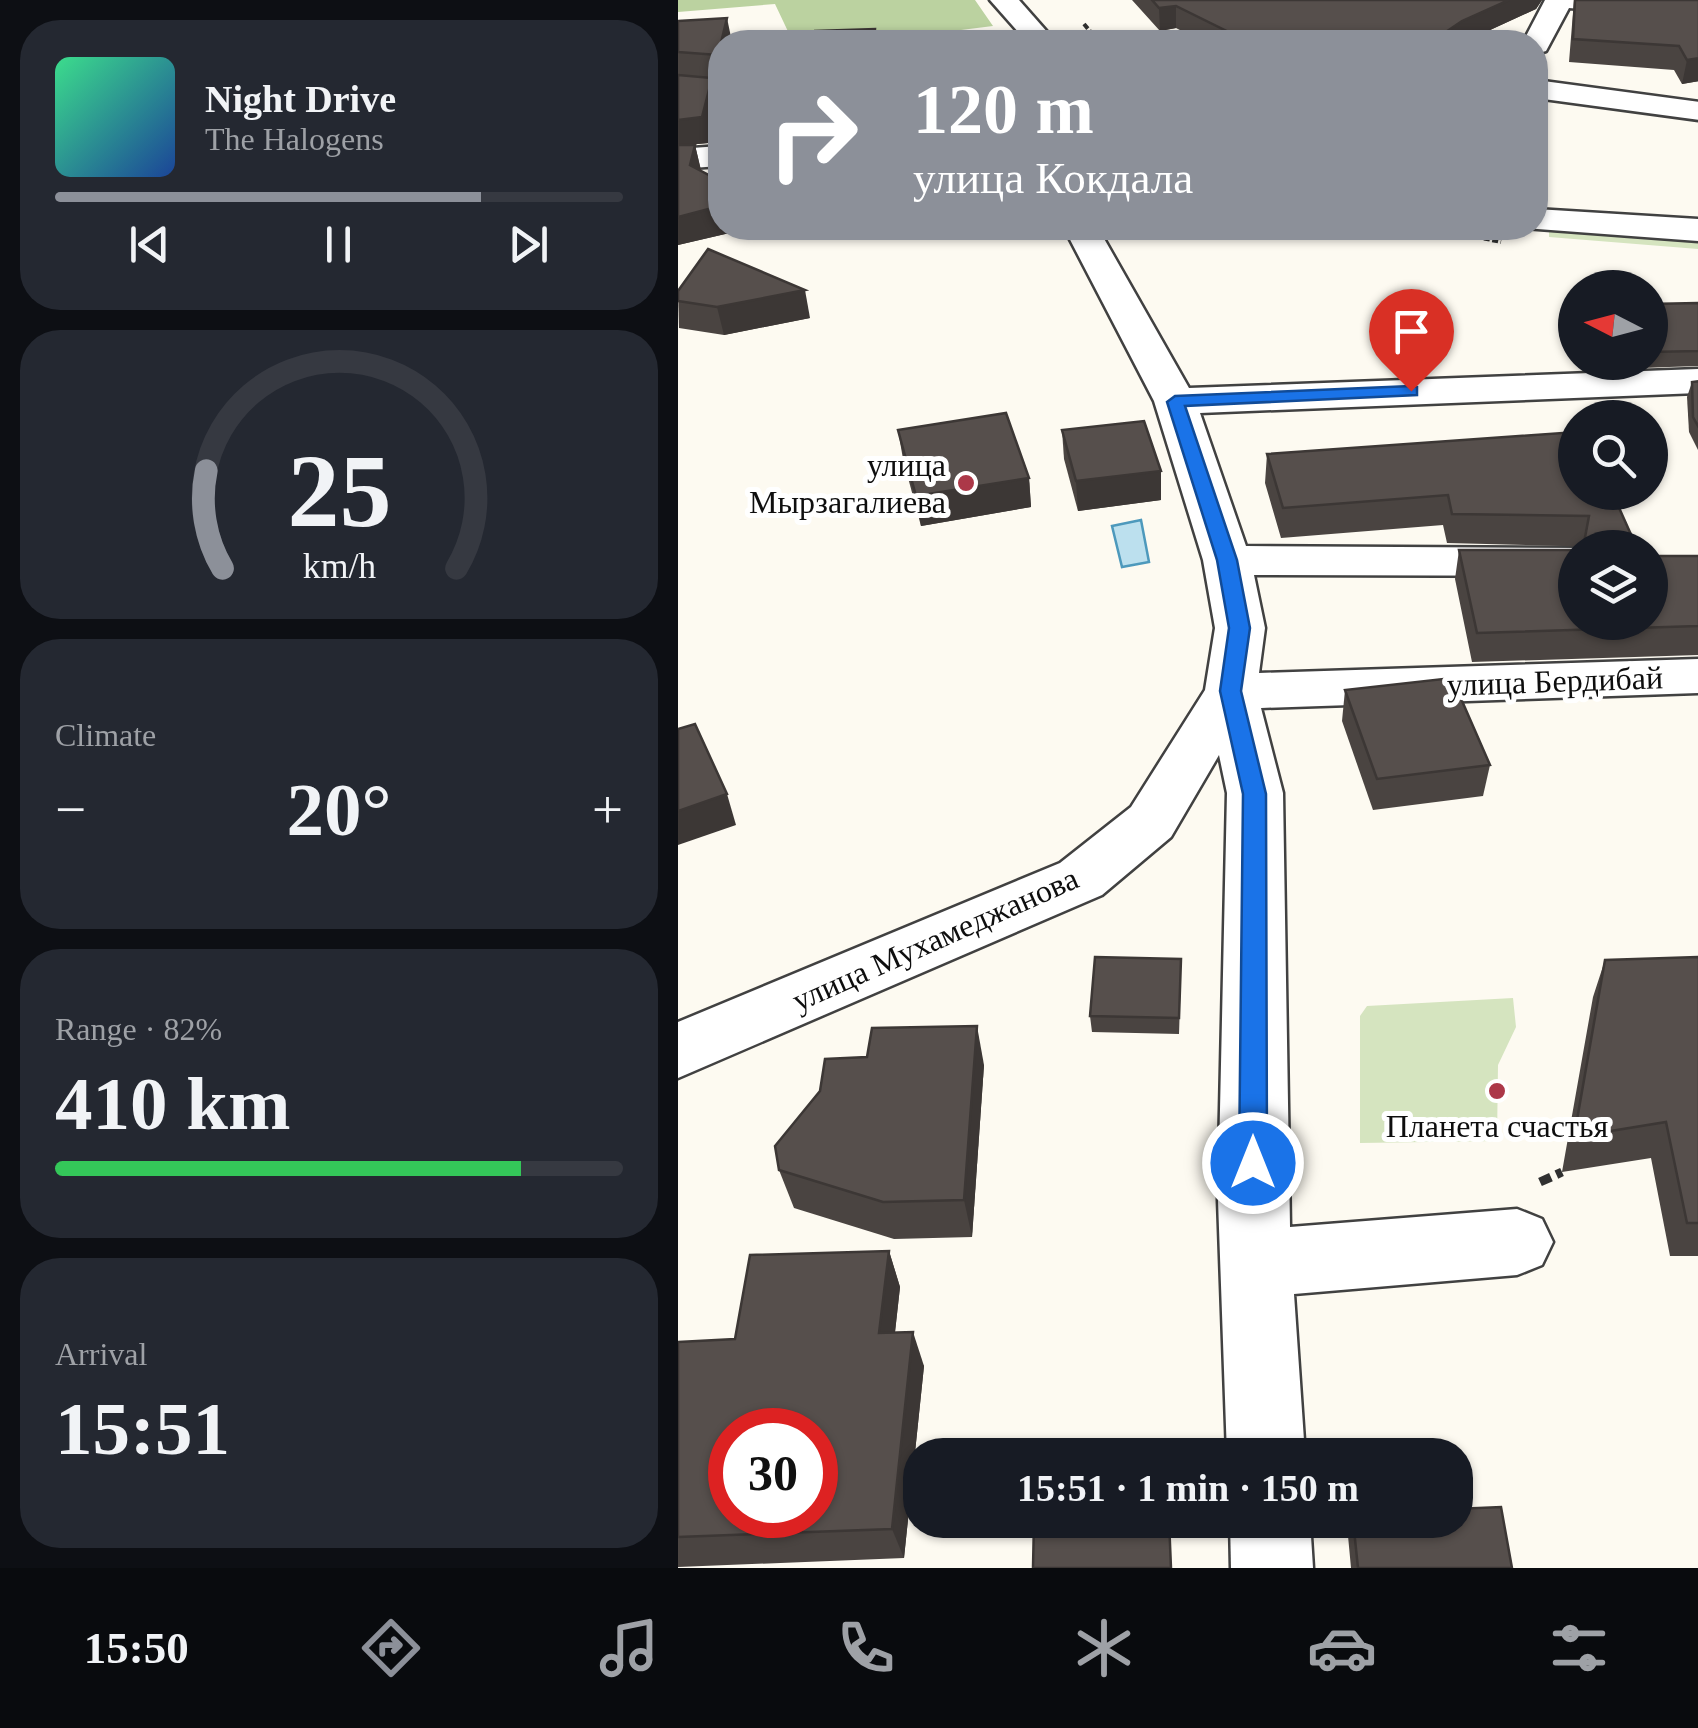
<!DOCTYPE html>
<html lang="en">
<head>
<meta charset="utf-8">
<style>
	body { margin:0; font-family:"Times New Roman",serif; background:#242831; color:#f1f3f6; height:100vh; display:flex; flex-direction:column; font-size:38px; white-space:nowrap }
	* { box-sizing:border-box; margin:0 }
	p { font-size:32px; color:#9ea1a6 }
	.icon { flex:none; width:55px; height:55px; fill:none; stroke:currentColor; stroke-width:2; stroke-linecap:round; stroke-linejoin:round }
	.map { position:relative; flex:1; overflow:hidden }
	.details { display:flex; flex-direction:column; gap:20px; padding:20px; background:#0d0f14; width:678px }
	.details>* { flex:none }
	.top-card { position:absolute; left:30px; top:30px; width:840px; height:210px; border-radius:40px; box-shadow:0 2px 8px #0004; background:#8c9099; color:#fff; overflow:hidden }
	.needle { width:65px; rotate:276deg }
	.fabs { position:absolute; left:880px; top:270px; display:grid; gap:20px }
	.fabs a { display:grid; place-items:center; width:110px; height:110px; border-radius:50%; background:#171b24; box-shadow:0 2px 8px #0004; font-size:50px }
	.speed { position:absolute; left:30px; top:1408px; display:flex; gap:20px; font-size:50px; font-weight:700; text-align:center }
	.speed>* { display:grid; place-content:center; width:130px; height:130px; border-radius:50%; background:#171b24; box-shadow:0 2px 8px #0004; line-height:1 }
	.speed .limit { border:15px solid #d22; background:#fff; color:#111 }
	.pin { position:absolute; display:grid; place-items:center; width:85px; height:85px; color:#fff; margin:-102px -42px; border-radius:50% 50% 50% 0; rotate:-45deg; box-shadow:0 0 10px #0007 }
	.pin .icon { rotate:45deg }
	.me { position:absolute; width:110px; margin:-55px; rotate:0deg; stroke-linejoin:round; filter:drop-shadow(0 0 8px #0008) }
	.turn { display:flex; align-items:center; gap:35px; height:210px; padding:0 40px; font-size:45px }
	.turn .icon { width:130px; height:130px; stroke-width:2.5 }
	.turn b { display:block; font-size:70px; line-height:85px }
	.big { font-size:75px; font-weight:700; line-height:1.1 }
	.details .card { flex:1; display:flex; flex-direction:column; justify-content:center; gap:15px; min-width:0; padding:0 35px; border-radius:40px; background:#242831 }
	.details .dial { align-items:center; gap:0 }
	.dial svg { height:260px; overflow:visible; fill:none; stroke:#363941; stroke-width:7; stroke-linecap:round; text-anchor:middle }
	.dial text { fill:#f1f3f6; stroke:none }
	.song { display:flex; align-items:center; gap:30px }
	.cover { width:120px; height:120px; border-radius:15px; background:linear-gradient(135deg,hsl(150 70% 55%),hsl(220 70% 35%)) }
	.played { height:10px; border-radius:5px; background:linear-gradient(90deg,#8c9099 75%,#363941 75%) }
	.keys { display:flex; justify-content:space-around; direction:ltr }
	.heat { display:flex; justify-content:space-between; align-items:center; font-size:55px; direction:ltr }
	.charge { height:15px; border-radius:8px; background:linear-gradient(90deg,#34c759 82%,#363941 0) }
	.trip { position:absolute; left:225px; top:1438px; width:570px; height:100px; border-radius:40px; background:#171b24; box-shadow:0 2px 8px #0004; font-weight:700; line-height:100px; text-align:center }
	.tabs { display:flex; height:160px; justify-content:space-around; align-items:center; background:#090b0e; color:#9ea1a6 }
	.tabs .icon { width:70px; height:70px }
	.tabs .current { color:#8c9099 }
	.tabs b { font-size:45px; color:#f1f3f6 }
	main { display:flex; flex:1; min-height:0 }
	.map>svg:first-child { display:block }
	.green { fill:#d5e4bf }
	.forest { fill:#bbd2a0 }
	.water { fill:#bce0ee; stroke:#4d99bc; stroke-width:2.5 }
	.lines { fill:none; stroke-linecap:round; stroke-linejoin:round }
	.minor-casing { stroke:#414141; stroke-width:5 }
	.path-far1 { stroke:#303030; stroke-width:4; stroke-dasharray:6 2.5; stroke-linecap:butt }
	.path { stroke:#303030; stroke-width:9; stroke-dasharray:12 6; stroke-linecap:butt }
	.minor { fill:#fff; fill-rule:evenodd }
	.wall { fill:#4a4441 }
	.shaded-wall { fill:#3c3735 }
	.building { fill:#564f4c; stroke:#3c3735; stroke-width:2.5; fill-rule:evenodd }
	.route { fill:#1a73e8; stroke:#114b97; stroke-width:2.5 }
	.poi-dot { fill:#ac3848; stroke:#fff; stroke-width:4 }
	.labels { text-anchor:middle; stroke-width:10; stroke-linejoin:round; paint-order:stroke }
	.poi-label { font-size:32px; fill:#0e0e0e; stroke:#fff; text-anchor:end }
	.street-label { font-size:32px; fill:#0e0e0e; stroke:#fff }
</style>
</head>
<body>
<main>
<section class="details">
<div class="card">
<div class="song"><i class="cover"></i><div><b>Night Drive</b><p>The Halogens</p></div></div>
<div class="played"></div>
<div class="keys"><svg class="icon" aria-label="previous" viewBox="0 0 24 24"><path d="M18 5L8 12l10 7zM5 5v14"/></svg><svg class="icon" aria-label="pause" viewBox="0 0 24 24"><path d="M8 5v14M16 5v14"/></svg><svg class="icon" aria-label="next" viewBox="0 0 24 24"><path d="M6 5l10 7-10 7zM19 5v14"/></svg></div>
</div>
<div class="card dial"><svg viewBox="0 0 100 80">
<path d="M14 69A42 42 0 1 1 86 69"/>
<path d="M14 69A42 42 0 0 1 9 39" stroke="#8c9099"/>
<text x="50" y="56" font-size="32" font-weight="700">25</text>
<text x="50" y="72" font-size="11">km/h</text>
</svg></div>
<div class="card"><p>Climate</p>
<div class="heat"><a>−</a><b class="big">20°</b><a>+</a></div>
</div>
<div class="card"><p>Range · 82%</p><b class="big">410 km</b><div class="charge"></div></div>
<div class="card"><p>Arrival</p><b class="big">15:51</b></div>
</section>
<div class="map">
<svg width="1021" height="1568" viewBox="0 0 1021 1568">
	<rect width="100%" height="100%" fill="#fdfaf1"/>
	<g class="green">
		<path d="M871,230L1020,240V249L871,237Z"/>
		<path d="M835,998L838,1027L820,1065L819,1141L682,1143V1016L689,1006Z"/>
	</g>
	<path class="forest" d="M0,0H297L315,26L187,42H115L97,4L0,12Z"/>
	<path class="water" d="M463,520L471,562L444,567L434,526Z"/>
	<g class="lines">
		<defs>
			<g id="minor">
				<path d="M312,0H341L378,42H349Z"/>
				<path d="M867,0H1021V8L952,13L891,8L868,51L858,54V42H845Z"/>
				<path d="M0,79L42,81V99L0,97Z"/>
				<path d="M858,80L1021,102V120L858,98Z"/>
				<path d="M42,146V166L0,169V149Z"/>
				<path d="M858,209L1021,219V241L846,228H858Z"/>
				<path d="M386,228H420L511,388L1021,369V393L522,413L568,546L902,548H898V576L576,575L587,628L581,673L1021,659V693L583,708L605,793L612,1227L839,1209L864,1219L875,1242L864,1265L839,1275L616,1294L627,1455H549L540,1200L549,793L541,755L493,837L424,895L0,1078V1022L382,863L453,807L527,690L537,628L525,560L476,401Z"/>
				<path d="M552,1520H632L635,1568H553Z"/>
			</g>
		</defs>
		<use href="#minor" class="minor-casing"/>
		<g class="path-far1">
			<path d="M406,24L421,42"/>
			<path d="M756,228L823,242"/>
		</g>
		<path class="path" d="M862,1182L884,1172"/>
		<use href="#minor" class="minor"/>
	</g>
	<g class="wall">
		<path d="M454,0H864L858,9L786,42H525L498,28L482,31Z"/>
		<path d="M896,0H1021V81L1004,84L996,70L891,62Z"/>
		<path d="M0,21L54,42H42V79H34L40,103L30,143L9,145H17L23,170L42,228H73L0,245Z"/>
		<path d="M0,291L132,318L46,335L1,328Z"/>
		<path d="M1021,303V366L933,369L930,362H972V304Z"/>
		<path d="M1021,381V452L1011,432L1009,397L1014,382Z"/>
		<path d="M220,430L351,478L353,507L243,526L225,459Z"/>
		<path d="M384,430L483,500L400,511L386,459Z"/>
		<path d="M898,432L959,548L769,543L765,525L603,538L587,483L589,454Z"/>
		<path d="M781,550L898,622L1021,556V655L794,662L777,579Z"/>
		<path d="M667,690L812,765L805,796L695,810L664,721Z"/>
		<path d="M1021,957V1256H992L973,1158L884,1172L915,997L927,960Z"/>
		<path d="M503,974L501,1034L414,1032L412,1016Z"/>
		<path d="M189,1057L306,1065L294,1237L216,1239L116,1208L101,1170Z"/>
		<path d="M211,1251L222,1287L217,1332L246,1366L226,1558L0,1567V1342L57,1339Z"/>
		<path d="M674,1520H778L834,1568H673L670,1536Z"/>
	</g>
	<g class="shaded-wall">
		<path d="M831,0H864L858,9L786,42H753L784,21Z"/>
		<path d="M498,6V28L482,31L481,8Z"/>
		<path d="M49,18L54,42H43Z"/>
		<path d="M1021,58V81L1004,84L1009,60Z"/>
		<path d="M34,78L40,103L30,143L0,146V120Z"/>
		<path d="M17,145L23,171L12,165Z"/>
		<path d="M42,206V228H73L0,245V217Z"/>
		<path d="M127,290L132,318L46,335L39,307Z"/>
		<path d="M483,471V500L400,511L398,481Z"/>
		<path d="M351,478L353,507L243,526L238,496Z"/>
		<path d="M49,794L58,825L0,845V811Z"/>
		<path d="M299,1026L306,1065L294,1237L286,1200Z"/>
		<path d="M211,1251L222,1287L213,1368L201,1333Z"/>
		<path d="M235,1332L246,1366L226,1558L214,1529Z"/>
	</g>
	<g class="building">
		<path d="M474,0H831L784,21L753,42H571L498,6L481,8Z"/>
		<path d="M897,0H1021V58L1009,60L1001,46L895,39Z"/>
		<path d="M49,18L40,55L0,52V21Z"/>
		<path d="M197,29L196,42H135L137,31Z"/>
		<path d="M0,75L34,78L24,117L0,120Z"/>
		<path d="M0,145H17L12,165L42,181V206L0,217Z"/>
		<path d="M30,249L127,290L39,307L0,301V291Z"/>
		<path d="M1021,303V351L972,352V304Z"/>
		<path d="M1021,381V428L1015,417L1014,382Z"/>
		<path d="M328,413L351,478L238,496L220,430Z"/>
		<path d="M466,421L483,471L398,481L384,430Z"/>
		<path d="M898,432V492H934L959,548H905L911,516L774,514L770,495L605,508L589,454Z"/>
		<path d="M781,550H898V622H972V556H1021V626L799,633Z"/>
		<path d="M774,678L812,765L699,779L667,690Z"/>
		<path d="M17,724L49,794L0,811V729Z"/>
		<path d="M417,957L503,959L501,1018L412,1016Z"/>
		<path d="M1021,957V1223H1009L988,1122L896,1137L927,960Z"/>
		<path d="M299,1026L286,1200L205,1202L101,1170L97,1146L142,1091L147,1059L189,1057L194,1028Z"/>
		<path d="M211,1251L201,1333L235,1332L214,1529L0,1537V1342L57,1339L72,1255ZM52,1430H138V1515H52Z"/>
		<path d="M823,1507L834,1568H680L675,1520H778V1509Z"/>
		<path d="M356,1520H491L493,1568H355Z"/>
	</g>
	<path class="route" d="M733,386L739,387V395L507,406L559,560L572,628L563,691L588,794L589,1163L585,1172L575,1176L565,1172L561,1163L565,794L542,691L551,628L539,560L489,402L497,396Z"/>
	<g class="poi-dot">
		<circle cx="288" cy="483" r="10"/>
		<circle cx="819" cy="1091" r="10"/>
	</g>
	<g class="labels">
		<g class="poi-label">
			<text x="268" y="476">улица<tspan x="268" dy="37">Мырзагалиева</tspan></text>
			<text x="819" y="1137" text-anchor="middle">Планета счастья</text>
		</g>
		<g class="street-label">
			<text transform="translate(877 681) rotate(-2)" y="11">улица Бердибай</text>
			<text transform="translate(257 939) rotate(-24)" y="11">улица Мухамеджанова</text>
		</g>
	</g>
</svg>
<div class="fabs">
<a><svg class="needle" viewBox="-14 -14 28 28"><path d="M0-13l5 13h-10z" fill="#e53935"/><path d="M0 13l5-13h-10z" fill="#9ea1a6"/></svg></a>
<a><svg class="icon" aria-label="search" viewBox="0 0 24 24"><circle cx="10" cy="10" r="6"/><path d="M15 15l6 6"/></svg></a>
<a><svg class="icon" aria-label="layers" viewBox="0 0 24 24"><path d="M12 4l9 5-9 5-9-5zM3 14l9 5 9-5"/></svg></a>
</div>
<div class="speed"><div class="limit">30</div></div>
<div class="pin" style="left:733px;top:391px;background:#d93025"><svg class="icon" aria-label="arrive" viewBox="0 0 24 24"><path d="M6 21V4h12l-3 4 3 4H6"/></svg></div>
<svg class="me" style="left:575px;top:1163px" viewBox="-20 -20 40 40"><circle r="17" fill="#1a73e8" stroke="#fff" stroke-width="3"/><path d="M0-11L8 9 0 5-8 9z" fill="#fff"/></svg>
<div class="trip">15:51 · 1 min · 150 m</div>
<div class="top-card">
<div class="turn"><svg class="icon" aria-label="right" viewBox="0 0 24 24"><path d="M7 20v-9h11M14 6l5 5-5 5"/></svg><div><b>120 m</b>улица Кокдала</div></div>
</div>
</div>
</main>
<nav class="tabs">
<b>15:50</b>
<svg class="icon current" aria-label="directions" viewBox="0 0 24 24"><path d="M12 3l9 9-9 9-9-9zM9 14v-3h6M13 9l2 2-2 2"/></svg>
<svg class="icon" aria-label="music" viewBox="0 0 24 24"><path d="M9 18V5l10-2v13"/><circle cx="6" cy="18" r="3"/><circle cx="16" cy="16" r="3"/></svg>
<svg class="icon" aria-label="phone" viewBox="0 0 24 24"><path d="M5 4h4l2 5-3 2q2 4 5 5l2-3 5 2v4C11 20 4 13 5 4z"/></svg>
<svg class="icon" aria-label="climate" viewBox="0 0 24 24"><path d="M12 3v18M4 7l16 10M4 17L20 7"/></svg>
<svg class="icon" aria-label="car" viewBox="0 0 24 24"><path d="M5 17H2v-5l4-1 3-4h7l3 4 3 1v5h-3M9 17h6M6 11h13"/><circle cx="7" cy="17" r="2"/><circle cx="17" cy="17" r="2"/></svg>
<svg class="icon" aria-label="filters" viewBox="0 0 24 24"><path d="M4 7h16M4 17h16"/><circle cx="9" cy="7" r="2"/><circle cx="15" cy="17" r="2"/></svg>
</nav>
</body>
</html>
